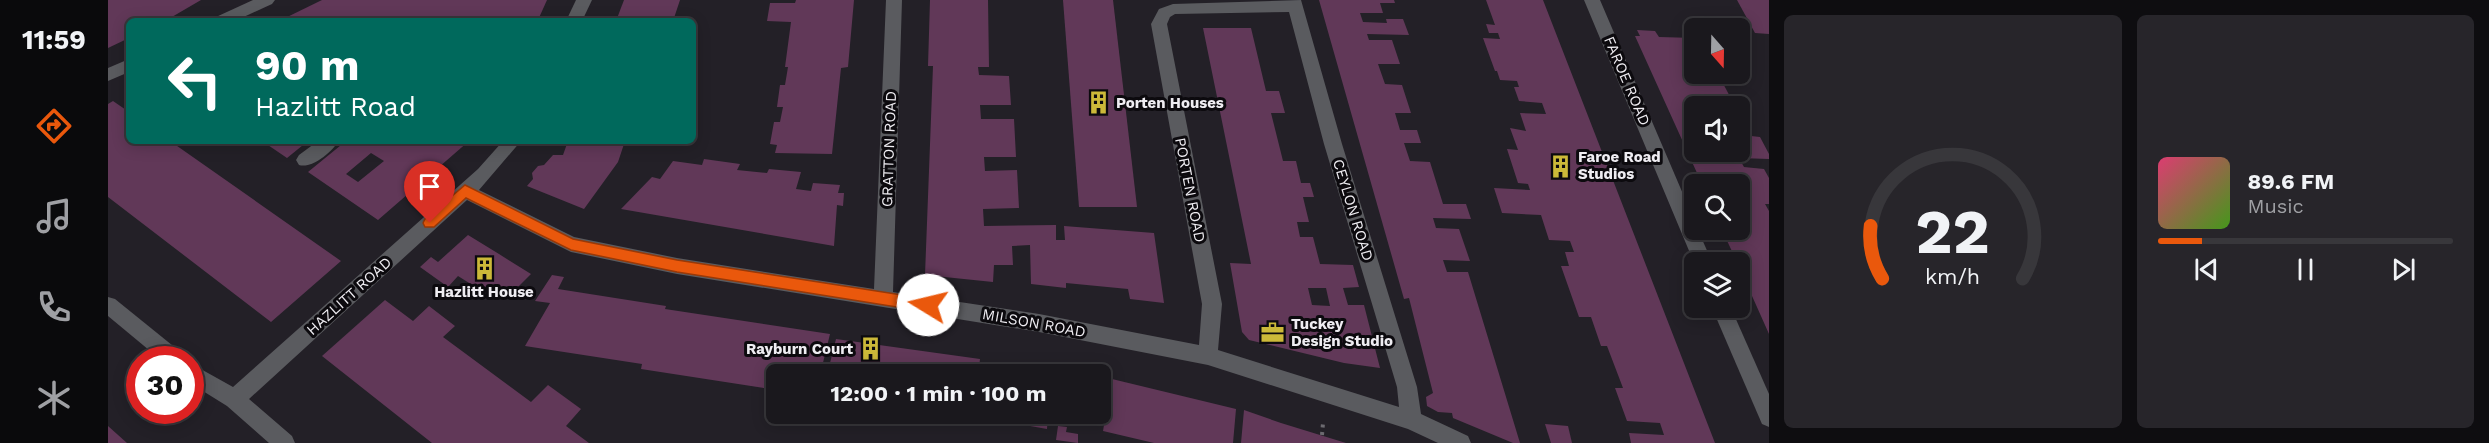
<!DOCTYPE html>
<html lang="en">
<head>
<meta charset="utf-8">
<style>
	body { margin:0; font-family:"Work Sans",sans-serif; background:#27252a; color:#f1f3f6; height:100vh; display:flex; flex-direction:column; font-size:22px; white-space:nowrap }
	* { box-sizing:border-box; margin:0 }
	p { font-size:20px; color:#9fa0a4 }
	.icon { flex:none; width:33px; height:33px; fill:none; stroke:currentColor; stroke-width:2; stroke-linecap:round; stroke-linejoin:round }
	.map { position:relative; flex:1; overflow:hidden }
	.drawer { display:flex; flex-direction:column; gap:15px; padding:15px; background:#0e0d10; width:720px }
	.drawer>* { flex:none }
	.hud { position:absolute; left:18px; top:18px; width:570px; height:126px; border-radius:9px; box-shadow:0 3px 15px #0003,0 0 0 2px #38373b; background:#00695c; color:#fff; overflow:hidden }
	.needle { width:39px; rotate:160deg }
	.fabs { position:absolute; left:1576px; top:18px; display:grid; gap:12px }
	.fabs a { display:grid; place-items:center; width:66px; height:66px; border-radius:9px; background:#1a181d; box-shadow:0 3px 15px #0003,0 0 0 2px #38373b; font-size:30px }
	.speed { position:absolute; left:18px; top:346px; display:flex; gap:12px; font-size:30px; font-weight:700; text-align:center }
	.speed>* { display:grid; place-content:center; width:78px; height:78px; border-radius:50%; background:#1a181d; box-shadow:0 3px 15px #0003,0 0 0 2px #38373b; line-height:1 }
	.speed .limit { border:9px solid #d22; background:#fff; color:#111 }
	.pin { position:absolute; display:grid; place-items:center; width:51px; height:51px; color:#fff; margin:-62px -26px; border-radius:50% 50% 50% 0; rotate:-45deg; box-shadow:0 0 6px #0007 }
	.pin .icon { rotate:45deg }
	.me { position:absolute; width:66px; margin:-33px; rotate:279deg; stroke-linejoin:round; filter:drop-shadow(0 0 4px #0008) }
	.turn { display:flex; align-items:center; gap:21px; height:126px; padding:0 30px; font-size:27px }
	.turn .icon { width:78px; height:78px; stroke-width:2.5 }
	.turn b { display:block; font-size:42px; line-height:51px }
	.drawer .tile { flex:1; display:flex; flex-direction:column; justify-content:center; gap:9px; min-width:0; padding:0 21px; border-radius:9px; background:#27252a }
	.drawer .dial { align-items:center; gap:0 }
	.dial svg { height:156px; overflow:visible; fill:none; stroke:#38373b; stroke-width:7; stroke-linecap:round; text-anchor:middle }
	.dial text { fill:#f1f3f6; stroke:none }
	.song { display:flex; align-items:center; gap:18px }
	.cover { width:72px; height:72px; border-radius:9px; background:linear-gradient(135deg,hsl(340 70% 55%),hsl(100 70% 35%)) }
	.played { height:6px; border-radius:3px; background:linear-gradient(90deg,#ea580c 15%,#38373b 15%) }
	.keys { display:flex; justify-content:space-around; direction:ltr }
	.drawer .tiles { flex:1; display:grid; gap:15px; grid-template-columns:repeat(2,1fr) }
	.trip { position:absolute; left:658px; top:364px; width:345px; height:60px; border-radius:9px; background:#1a181d; box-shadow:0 3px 15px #0003,0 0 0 2px #38373b; font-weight:700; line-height:60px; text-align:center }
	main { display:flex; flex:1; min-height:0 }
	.tab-bar { display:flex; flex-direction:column; width:108px; justify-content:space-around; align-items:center; background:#0a0a0c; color:#9fa0a4 }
	.tab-bar .icon { width:42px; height:42px }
	.tab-bar .on { color:#ea580c }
	.tab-bar b { font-size:27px; color:#f1f3f6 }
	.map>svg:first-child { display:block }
	.building { fill:#613858; fill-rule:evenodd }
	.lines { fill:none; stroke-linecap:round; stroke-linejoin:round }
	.path { stroke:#6c6a70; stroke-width:4; stroke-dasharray:3 4.5; stroke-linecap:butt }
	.lane { fill:#5a5b5f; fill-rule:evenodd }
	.street { fill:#5a5b5f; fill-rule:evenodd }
	.route { fill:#ea580c; stroke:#983908; stroke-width:1.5 }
	.labels { text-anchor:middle; stroke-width:6; stroke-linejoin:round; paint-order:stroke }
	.street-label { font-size:15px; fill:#efedf2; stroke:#0c0a0e }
	.poi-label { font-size:15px; font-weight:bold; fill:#efedf2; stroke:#0c0a0e; text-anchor:start }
</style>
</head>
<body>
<main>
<nav class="tab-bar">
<b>11:59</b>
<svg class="icon on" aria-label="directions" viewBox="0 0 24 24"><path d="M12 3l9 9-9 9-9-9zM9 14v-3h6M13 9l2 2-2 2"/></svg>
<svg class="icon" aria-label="music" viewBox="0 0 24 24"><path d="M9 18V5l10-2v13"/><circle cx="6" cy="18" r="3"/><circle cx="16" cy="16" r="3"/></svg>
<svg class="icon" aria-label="phone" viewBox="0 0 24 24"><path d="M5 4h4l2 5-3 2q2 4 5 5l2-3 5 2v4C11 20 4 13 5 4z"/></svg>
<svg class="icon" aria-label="climate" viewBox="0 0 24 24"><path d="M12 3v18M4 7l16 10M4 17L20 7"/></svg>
</nav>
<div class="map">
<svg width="1661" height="443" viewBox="0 0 1661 443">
	<rect width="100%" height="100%" fill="#232027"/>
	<g class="building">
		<path d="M0,0H93L57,21H21V38L0,48Z"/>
		<path d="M214,0H439L430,20L416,21H171Z"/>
		<path d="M516,0H572L565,21H508Z"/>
		<path d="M688,0H746L740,67L733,68L724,154L667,153L669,145L662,144L666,122H672L675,107H669L672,85H677L680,67H677L683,22L659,21L662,3H687Z"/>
		<path d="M822,0H880L881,67H870L871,75L901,76L903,105H872L873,119H906L908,157H876L877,171L909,170L911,208L875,209L876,226L948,225V240H957L956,226L1046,233L1056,303L1022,299L1020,289L958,283V288L923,284L922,245L904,246L905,265H886L885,282L817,275L825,66H820Z"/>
		<path d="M955,0H1005L1029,207H971Z"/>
		<path d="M1211,0H1286L1287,3H1272L1275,13H1252L1255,22L1279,23L1278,19H1295L1301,35L1259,34L1261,40H1284L1292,64H1270L1277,84L1294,85L1303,113H1287L1292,130H1309L1313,143H1296L1302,161L1322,162L1335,204H1358L1363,219L1325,218L1328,228L1351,229L1362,261L1335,260L1339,272H1360L1412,443H1405L1345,418L1344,413L1330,412L1319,406L1318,397L1325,393L1301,298L1296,299Z"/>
		<path d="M1378,0H1435L1607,443H1523L1521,433L1556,435L1552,423L1519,421L1507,388H1515L1499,346H1493L1483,317H1471L1453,266H1461L1457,252H1466L1462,241L1441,240L1433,215L1394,213L1386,188L1422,190L1420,184L1410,183L1399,149L1410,150L1402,128L1418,131L1412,113L1438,114L1434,103L1411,101L1406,87H1411L1409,81L1392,80L1389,71H1387L1375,38L1392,39L1390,33H1381L1378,24L1387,25Z"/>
		<path d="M1629,0H1661V34L1647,33Z"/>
		<path d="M1095,28H1143L1158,91H1171L1177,113H1163L1175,161H1188L1193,183H1202L1206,197H1195L1201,222H1189L1192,237H1205L1212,264L1245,265L1251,287L1235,288L1240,305H1256L1272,368L1236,363L1141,340L1134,332L1122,263L1143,264ZM1200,288H1218L1222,306L1204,305Z"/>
		<path d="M1529,30L1547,31L1551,37L1587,38V59H1580L1582,62L1587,63V74H1610L1627,106H1587V152H1632V115L1643,136L1652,137L1661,154V159L1631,158L1636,167L1656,169L1661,178V204H1657L1661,211V334L1632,269V262H1629L1614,230H1632V184H1594L1527,36H1532Z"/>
		<path d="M5,101L21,112V141H62L233,261L163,322L0,197V104Z"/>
		<path d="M159,141H200L179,158L157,143Z"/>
		<path d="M238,141L301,142L361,141L270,220L200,172ZM263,153L276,161L250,182L238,174Z"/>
		<path d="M460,141H517L510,162L476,209L419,186L425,179L424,173L430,166L436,165L445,155H455Z"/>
		<path d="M596,159L632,164L629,170L659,173L661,169L693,172L688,189L703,191L705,183L732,185L730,193H736L735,206L729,205L726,246L513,209L544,177L552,179L565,161L594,165Z"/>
		<path d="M360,235L391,254L423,274L403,294L395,289L385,298L350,276L340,287L312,267L323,257L330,262Z"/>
		<path d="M444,275L456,277L450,289L558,306L557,309L722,334L712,375H669V390L533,369L534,364L417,346L442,303L427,301Z"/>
		<path d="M277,300L305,321L321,306L347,326L335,337L423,402L440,385L473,409L458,426L481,443H324L214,356Z"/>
		<path d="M728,339L872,359L871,368L877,369L885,370L886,362L944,370V375H719Z"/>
		<path d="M1004,379L1128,409L1125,443H1046L995,431Z"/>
		<path d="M1136,410L1173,423L1238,443H1133Z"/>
		<path d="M860,414H883L882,420L860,417Z"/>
		<path d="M906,414H940L939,429L905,423Z"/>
		<path d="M1437,424L1460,426L1464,443H1443Z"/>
		<path d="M0,426L19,443H0Z"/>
		<path d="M950,426L959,427L958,432L970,434V443L948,440Z"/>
	</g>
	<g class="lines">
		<path class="path" d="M1214,435L1215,423"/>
		<path class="lane" d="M210,141H230C225,152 203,169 191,165L188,160L191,155Z"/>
		<g class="street">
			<path d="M145,0H167L164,4L127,21H105L108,17Z"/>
			<path d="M468,0H484L474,21H458Z"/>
			<path d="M778,0H794L785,292L931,314L1091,345L1094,304L1043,24L1051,9L1065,4L1193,0L1234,144L1309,387L1313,414L1360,436L1363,443H1330L1300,429L1100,365L931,332L569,274L463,252L359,200L141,399L184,436L187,443H161L119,406L82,383V363L125,387L370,169L395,141H413L371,190L466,237L569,258L766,289ZM1181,12L1216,144L1289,387L1291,407L1110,350L1114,304L1059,24L1062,17L1067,14Z"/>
			<path d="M1476,0H1492L1587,222V230H1590L1604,262H1587V265Z"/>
			<path d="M21,59V72L0,81V68Z"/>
			<path d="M0,297L7,299L75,354L78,360H53L0,316Z"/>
			<path d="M1604,308H1623L1661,394V427L1654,424Z"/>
		</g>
	</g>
	<path class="route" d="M357,185L465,239L569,260L820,299L825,301L827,305L825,310L820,312L569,272L463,250L358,198L326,227H317L315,223L317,219Z"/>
	<defs>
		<symbol id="building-bare" viewBox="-9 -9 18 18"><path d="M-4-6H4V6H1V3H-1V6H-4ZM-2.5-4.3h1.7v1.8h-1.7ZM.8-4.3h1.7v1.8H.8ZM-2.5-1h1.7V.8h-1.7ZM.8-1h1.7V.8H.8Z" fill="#ccb939" stroke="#0c0a0e" stroke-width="2.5" paint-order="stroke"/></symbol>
		<symbol id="office-bare" viewBox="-9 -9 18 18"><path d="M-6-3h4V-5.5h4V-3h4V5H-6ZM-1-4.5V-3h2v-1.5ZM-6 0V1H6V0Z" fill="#ccb939" stroke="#0c0a0e" stroke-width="2.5" paint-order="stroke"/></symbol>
	</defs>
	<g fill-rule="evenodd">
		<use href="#building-bare" x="974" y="86" width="33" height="33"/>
		<use href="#building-bare" x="1436" y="150" width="33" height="33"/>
		<use href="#building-bare" x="360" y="252" width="33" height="33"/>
		<use href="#office-bare" x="1148" y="316" width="33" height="33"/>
		<use href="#building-bare" x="746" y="332" width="33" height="33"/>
	</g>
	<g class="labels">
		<g class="street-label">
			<text transform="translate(1519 81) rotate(67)" y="5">FAROE ROAD</text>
			<text transform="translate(781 149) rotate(-88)" y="5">GRATTON ROAD</text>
			<text transform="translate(1082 190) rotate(79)" y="5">PORTEN ROAD</text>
			<text transform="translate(1245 210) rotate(73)" y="5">CEYLON ROAD</text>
			<text transform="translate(241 296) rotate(-42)" y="5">HAZLITT ROAD</text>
			<text transform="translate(926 323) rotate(10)" y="5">MILSON ROAD</text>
		</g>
		<g class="poi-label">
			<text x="1008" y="108">Porten Houses</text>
			<text x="1470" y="162">Faroe Road<tspan x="1470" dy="17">Studios</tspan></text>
			<text x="376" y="297" text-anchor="middle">Hazlitt House</text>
			<text x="1183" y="329">Tuckey<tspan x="1183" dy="17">Design Studio</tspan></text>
			<text x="745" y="354" text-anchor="end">Rayburn Court</text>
		</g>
	</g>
</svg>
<div class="fabs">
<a><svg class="needle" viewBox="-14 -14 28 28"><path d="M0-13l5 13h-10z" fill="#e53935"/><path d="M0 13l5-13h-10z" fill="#9fa0a4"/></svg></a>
<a><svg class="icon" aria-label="sound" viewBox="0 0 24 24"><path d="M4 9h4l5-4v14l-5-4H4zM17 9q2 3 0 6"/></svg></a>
<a><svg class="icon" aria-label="search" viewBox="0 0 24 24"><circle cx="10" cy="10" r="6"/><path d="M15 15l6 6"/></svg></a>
<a><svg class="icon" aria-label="layers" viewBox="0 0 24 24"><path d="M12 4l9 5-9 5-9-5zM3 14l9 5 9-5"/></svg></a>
</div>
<div class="speed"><div class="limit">30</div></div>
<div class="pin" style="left:322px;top:223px;background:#d93025"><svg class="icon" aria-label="arrive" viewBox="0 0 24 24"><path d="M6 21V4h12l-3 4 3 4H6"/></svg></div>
<svg class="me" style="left:820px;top:305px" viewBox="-20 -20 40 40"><circle r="19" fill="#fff"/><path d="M0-13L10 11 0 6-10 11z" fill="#ea580c"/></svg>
<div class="trip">12:00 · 1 min · 100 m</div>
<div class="hud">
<div class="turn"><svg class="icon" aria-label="left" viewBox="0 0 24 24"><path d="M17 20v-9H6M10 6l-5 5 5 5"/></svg><div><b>90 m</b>Hazlitt Road</div></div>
</div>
</div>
<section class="drawer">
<div class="tiles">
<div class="tile dial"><svg viewBox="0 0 100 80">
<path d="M14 69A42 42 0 1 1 86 69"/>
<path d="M14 69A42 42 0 0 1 8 42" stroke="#ea580c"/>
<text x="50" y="56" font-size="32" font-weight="700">22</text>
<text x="50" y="72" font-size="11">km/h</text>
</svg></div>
<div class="tile">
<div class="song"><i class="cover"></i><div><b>89.6 FM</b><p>Music</p></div></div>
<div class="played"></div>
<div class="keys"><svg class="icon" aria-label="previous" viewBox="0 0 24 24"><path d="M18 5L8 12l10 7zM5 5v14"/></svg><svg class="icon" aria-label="pause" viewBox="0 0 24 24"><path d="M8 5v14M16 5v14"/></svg><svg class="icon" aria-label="next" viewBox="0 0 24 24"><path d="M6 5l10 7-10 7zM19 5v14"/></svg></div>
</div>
</div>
</section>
</main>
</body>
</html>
